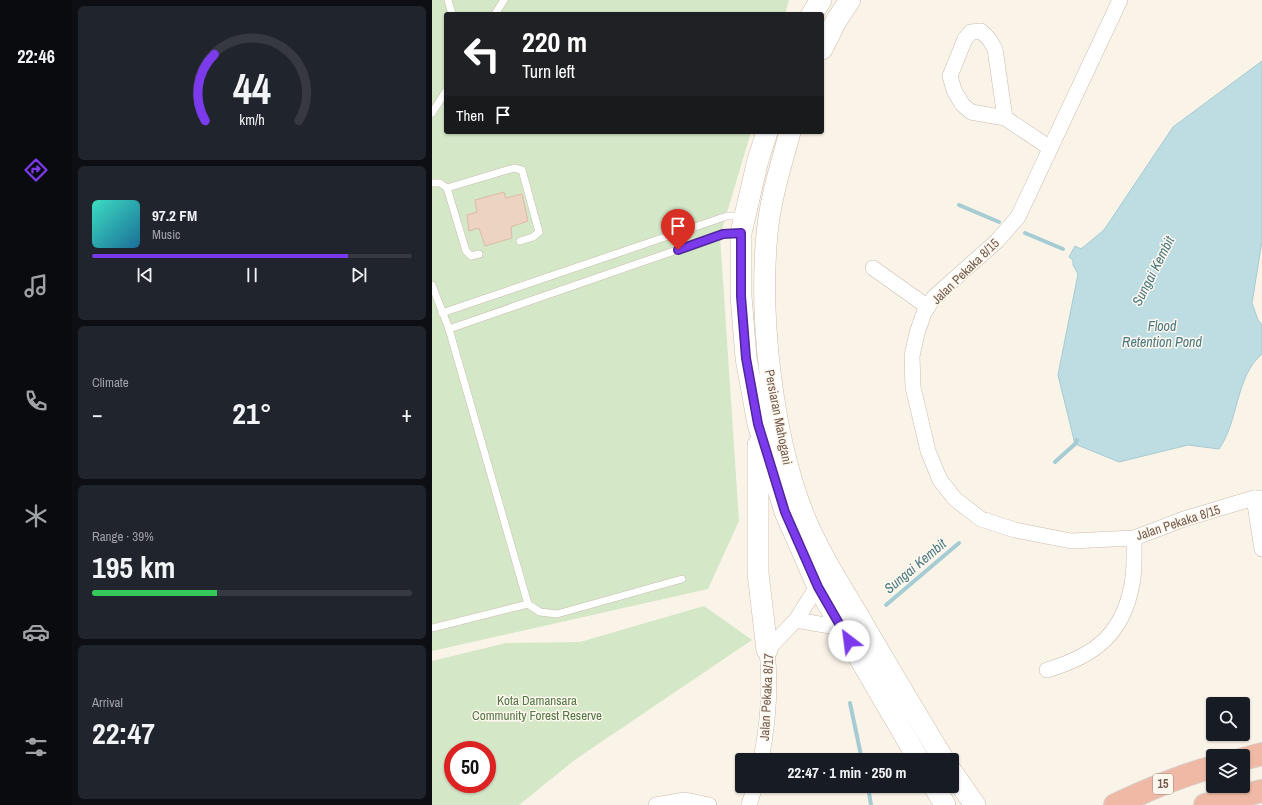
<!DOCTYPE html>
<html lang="en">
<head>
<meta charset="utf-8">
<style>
	body { margin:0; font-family:"Archivo Narrow",sans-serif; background:#20242c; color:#f1f3f6; height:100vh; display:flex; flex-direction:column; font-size:15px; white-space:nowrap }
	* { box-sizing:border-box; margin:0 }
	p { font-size:13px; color:#9ea1a6 }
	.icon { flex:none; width:22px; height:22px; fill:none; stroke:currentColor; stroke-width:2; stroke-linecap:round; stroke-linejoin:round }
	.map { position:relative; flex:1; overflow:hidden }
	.sheet { display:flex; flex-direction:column; gap:6px; padding:6px; background:#0d0f14; width:360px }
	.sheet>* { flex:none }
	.top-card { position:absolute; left:12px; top:12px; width:380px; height:122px; border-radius:4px; box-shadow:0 1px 3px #0004; background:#202124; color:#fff; overflow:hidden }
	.buttons { position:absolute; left:774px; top:697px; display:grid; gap:8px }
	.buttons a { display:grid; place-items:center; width:44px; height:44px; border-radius:4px; background:#171b24; box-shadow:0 1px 3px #0004; font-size:20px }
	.speed { position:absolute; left:12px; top:741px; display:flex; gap:8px; font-size:20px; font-weight:700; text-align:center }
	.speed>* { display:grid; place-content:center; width:52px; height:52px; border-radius:50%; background:#171b24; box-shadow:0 1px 3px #0004; line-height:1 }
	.speed .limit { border:6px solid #d22; background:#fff; color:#111 }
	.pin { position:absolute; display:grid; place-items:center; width:34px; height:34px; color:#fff; margin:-41px -17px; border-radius:50% 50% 50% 0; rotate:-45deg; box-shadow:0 0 4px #0007 }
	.pin .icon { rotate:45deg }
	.me { position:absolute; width:44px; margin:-22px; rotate:330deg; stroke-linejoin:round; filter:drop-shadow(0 0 3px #0008) }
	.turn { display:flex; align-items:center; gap:14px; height:84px; padding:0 12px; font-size:18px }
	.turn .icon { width:52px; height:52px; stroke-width:2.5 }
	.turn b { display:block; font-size:28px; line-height:34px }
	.then { display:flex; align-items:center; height:38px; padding:0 12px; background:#0003; gap:8px; font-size:15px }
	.big { font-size:30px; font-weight:700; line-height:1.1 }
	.sheet .tile { flex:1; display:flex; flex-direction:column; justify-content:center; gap:6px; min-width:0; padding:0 14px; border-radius:6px; background:#20242c }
	.sheet .dial { align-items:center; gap:0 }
	.dial svg { height:104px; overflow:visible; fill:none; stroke:#363941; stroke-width:7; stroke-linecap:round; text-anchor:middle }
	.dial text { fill:#f1f3f6; stroke:none }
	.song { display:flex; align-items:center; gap:12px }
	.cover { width:48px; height:48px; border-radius:6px; background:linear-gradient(135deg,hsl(170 70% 55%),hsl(200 70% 35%)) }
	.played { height:4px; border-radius:2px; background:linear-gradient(90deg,#7c3aed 80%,#363941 80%) }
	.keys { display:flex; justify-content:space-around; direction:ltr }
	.heat { display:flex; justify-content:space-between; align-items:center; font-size:22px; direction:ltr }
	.charge { height:6px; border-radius:3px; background:linear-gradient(90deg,#34c759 39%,#363941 0) }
	.trip { position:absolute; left:303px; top:753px; width:224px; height:40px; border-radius:4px; background:#171b24; box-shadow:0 1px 3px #0004; font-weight:700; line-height:40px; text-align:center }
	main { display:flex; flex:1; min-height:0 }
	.tabs { display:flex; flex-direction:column; width:72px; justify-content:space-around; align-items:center; background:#090b0e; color:#9ea1a6 }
	.tabs .icon { width:28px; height:28px }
	.tabs .selected { color:#7c3aed }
	.tabs b { font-size:18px; color:#f1f3f6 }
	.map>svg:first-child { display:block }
	.green { fill:#d4e7c7; fill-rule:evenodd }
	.water { fill:#bedde2; stroke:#a5cbd3 }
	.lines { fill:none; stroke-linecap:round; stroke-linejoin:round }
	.stream { stroke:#a5cbd3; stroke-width:4 }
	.building { fill:#edd4c2; stroke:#debba4 }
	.lane-casing { stroke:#cbbcaf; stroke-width:8 }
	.street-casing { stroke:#cbbcaf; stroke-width:16 }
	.secondary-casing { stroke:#cebcac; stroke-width:22 }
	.highway-casing { stroke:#d8d1cd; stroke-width:24 }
	.lane { stroke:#fff; stroke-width:7 }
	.street { stroke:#fff; stroke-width:15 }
	.secondary { stroke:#fff; stroke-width:21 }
	.highway { stroke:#efb9a5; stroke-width:22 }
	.route-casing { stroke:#51269a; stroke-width:10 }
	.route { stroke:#7c3aed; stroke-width:7 }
	.labels { text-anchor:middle; stroke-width:3; stroke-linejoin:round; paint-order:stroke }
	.shield { fill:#fdf7ee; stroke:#9c8a7e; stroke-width:1 }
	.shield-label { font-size:12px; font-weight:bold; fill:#725b4e }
	.street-label { font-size:13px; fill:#725b4e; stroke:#fdf7ee }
	.park-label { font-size:13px; fill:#547747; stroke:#fdf7ee }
	.water-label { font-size:14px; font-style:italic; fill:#4a7983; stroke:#fdf7ee }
</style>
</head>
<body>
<main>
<nav class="tabs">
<b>22:46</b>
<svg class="icon selected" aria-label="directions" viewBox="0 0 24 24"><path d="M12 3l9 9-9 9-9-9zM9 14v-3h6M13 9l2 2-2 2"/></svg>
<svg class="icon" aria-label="music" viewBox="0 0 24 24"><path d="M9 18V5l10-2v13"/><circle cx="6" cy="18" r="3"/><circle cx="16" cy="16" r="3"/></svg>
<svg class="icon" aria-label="phone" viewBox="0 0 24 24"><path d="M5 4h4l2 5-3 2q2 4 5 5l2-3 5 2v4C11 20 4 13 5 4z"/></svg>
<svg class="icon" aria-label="climate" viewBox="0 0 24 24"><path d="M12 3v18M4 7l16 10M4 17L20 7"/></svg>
<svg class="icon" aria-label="car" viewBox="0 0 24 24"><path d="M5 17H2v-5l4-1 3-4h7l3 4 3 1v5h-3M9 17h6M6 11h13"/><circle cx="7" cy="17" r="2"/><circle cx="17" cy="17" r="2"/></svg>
<svg class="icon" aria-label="filters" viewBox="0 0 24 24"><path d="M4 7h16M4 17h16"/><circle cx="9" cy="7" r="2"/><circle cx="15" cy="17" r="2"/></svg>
</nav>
<section class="sheet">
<div class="tile dial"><svg viewBox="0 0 100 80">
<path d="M14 69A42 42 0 1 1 86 69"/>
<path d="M14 69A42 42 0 0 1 21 18" stroke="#7c3aed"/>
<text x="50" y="56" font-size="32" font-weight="700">44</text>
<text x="50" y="72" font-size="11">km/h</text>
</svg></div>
<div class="tile">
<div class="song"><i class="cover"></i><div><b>97.2 FM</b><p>Music</p></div></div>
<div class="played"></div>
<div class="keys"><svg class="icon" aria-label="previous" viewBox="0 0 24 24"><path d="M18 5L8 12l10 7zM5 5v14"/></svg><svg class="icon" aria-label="pause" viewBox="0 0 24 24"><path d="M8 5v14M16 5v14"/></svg><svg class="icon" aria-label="next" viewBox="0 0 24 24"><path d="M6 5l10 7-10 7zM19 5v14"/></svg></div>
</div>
<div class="tile"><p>Climate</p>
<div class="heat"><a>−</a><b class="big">21°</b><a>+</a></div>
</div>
<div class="tile"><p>Range · 39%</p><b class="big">195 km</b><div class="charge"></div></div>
<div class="tile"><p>Arrival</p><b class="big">22:47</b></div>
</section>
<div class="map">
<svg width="830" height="805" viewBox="0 0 830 805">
	<rect width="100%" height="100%" fill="#faf3e8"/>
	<g class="green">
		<path d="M0,0H357L353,14H14V132H319L288,236L307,521L276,589L0,651Z"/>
		<path d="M272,606L320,640L144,759L87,805H0V661L74,643L148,642ZM21,750H55V784H21Z"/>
	</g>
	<path class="water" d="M830,61V241L820,303L826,320L830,325V354C803,377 807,421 787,449L756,445L687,462L643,444L626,375L646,274L641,265V260L637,257L643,246L649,249L672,230L741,127Z"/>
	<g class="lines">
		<g class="stream">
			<path d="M527,205L567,222"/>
			<path d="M593,233L631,249"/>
			<path d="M623,462L643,444L645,440"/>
			<path d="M454,605L527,543"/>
			<path d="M418,703L430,760"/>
			<path d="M436,786L439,805"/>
		</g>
	</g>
	<path class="building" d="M72,192L74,198L90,194L96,221L79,227L80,238L53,246L47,228L37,231L35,215L45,212L43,200Z"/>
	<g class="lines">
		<defs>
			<g id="lane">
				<path d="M16,0L20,14"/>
				<path d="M63,14L72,0"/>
				<path d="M0,113L14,91"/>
				<path d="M0,183H8L15,188L82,168L90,170L107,232L101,237L88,241"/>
				<path d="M15,188L34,251L39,256L47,254"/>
				<path d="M0,285L17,329L96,604L108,612L125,614L250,579"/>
				<path d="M10,313L295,216H310"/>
				<path d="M17,329L291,234L307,233"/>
				<path d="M0,628L96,604"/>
			</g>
			<g id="street">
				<path d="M688,0L586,217L565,241L502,297L492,313L485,333L480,356L481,387L496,451L508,480L523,499L549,519L583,530L639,541L702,538L752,519L822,498H830"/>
				<path d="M573,118L563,49L557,39L549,31L539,32L533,39L518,76L522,90L530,104L539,112L573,118L618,148"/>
				<path d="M441,268L496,307"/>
				<path d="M822,498L830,549"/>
				<path d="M364,620L410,628"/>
				<path d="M615,670C662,656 691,635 700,584C703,570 702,553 702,538"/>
				<path d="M329,760C336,724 339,686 335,650L364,620L390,579"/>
				<path d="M224,805L253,800L277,805"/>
				<path d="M317,805L323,786"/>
			</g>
			<g id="secondary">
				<path d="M380,14L389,0"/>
				<path d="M390,49L404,21L418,0"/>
				<path d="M335,132L326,160L309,233V296L314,358L326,424L353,512L386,587L487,760"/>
				<path d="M358,132C349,165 338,200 335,234C327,318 340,432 370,511C384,547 404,579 424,612C453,662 482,711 512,760"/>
				<path d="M326,445V573L335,650"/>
				<path d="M520,772L543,805"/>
				<path d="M502,786L513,805"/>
			</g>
			<g id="highway">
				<path d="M811,759L830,754"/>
				<path d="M683,805C715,790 747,776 781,767"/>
				<path d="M773,805L830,791"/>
			</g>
		</defs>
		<use href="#lane" class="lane-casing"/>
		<use href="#street" class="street-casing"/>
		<use href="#secondary" class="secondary-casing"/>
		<use href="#highway" class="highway-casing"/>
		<use href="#lane" class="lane"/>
		<use href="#street" class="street"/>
		<use href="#secondary" class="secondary"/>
		<use href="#highway" class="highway"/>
	</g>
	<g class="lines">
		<defs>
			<path id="route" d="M246,250L291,234L309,233V296L314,358L326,424L353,512L386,587L417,641"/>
		</defs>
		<use href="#route" class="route-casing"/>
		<use href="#route" class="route"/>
	</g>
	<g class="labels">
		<rect class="shield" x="721" y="774" width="20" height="20" rx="3"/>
		<g class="shield-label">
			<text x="731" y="788">15</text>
		</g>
		<g class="street-label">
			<text transform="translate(533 271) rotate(-44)" y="5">Jalan Pekaka 8/15</text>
			<text transform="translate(347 417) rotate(79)" y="5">Persiaran Mahogani</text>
			<text transform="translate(746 522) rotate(-18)" y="5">Jalan Pekaka 8/15</text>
			<text transform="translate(334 697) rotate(-87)" y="5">Jalan Pekaka 8/17</text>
		</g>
		<g class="park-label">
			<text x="105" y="705">Kota Damansara<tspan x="105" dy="15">Community Forest Reserve</tspan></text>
		</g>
		<g class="water-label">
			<text transform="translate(721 271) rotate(-63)" y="5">Sungai Kembit</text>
			<text x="730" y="331">Flood<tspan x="730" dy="16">Retention Pond</tspan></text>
			<text transform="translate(483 566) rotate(-40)" y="5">Sungai Kembit</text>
		</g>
	</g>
</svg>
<div class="buttons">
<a><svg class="icon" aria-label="search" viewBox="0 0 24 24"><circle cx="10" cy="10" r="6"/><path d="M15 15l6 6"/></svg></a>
<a><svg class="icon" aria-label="layers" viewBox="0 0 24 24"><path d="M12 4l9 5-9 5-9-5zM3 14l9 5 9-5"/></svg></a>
</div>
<div class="speed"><div class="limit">50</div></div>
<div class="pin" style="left:246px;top:250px;background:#d93025"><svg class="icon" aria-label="arrive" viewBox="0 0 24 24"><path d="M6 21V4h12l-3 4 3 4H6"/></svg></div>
<svg class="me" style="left:417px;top:641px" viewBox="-20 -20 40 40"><circle r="19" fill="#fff"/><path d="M0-13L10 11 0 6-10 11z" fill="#7c3aed"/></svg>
<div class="trip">22:47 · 1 min · 250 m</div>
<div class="top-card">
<div class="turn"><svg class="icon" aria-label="left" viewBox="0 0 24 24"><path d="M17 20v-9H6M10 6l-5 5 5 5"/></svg><div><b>220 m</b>Turn left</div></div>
<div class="then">Then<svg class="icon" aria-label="arrive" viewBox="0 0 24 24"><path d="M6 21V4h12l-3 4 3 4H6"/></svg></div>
</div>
</div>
</main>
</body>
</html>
